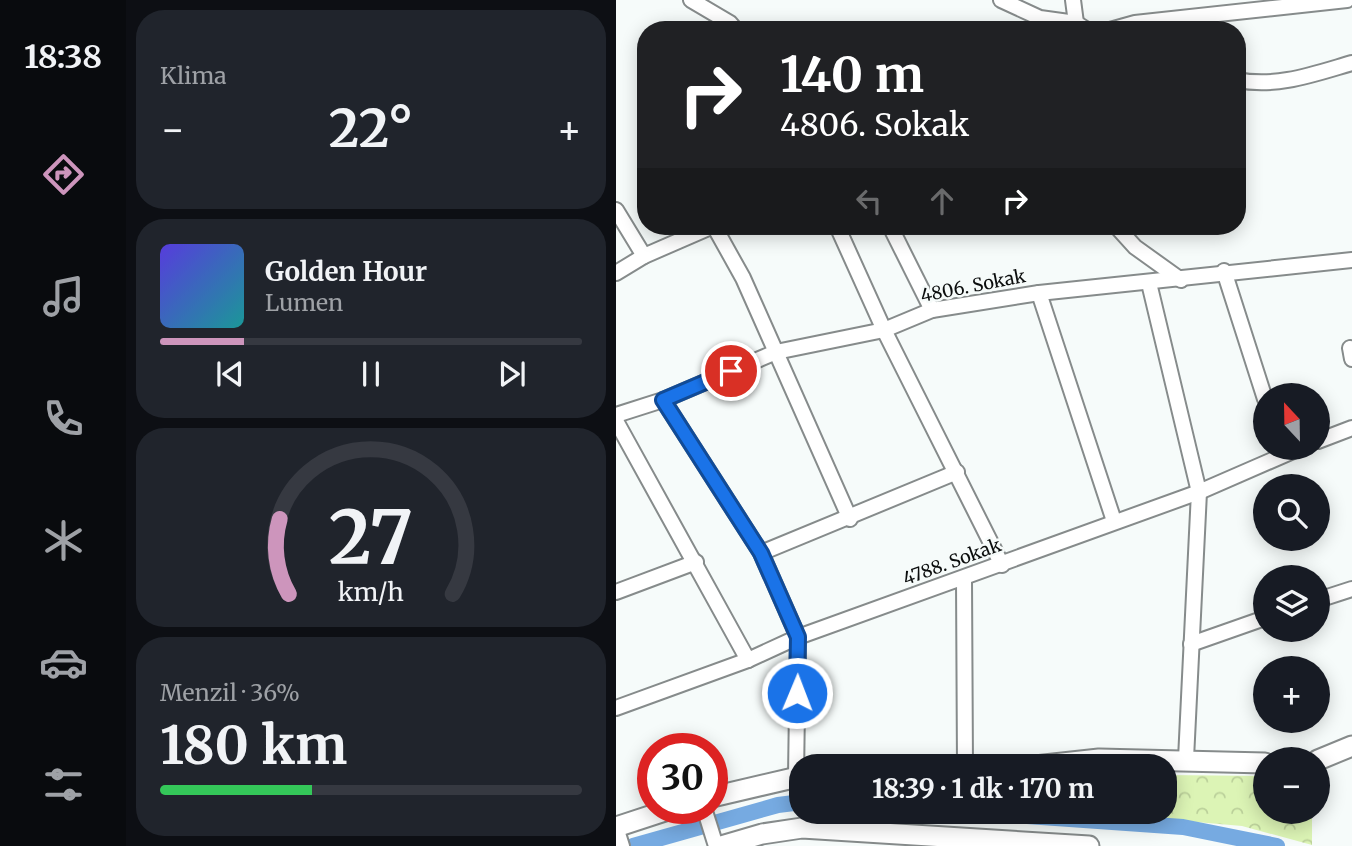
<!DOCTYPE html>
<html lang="tr">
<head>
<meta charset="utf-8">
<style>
	body { margin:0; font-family:Merriweather,serif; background:#20242c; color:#f1f3f6; height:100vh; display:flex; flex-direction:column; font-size:26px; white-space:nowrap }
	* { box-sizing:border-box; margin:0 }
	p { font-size:23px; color:#9ea1a6 }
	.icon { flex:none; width:38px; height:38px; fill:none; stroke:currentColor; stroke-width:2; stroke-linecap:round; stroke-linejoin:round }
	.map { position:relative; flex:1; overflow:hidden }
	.drawer { display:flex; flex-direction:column; gap:10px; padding:10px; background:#0d0f14; width:490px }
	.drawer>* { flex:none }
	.top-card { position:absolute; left:21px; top:21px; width:609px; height:214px; border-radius:28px; box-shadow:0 4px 18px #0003; background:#202124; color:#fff; overflow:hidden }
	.needle { width:46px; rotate:338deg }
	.fabs { position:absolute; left:637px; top:383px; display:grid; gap:14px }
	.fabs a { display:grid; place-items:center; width:77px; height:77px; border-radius:50%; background:#171b24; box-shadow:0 4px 18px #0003; font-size:35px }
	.speed { position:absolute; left:21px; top:733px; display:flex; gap:14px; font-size:35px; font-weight:700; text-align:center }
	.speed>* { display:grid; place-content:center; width:91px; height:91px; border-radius:50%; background:#171b24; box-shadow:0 4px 18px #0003; line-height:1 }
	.speed .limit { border:10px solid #d22; background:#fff; color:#111 }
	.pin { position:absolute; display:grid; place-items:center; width:60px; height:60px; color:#fff; margin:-30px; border:4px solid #fff; border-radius:50%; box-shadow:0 2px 7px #0007 }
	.me { position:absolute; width:77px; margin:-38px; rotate:1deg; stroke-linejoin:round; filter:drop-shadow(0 0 5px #0008) }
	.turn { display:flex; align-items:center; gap:24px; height:147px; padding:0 28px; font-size:32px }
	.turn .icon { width:91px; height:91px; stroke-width:2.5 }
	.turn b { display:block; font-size:49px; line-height:60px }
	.lanes { display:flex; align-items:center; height:66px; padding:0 28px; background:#0003; justify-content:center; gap:35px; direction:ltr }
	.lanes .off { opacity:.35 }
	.big { font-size:52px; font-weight:700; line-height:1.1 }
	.drawer .tile { flex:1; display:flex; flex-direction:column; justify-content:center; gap:10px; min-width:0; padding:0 24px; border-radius:28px; background:#20242c }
	.drawer .dial { align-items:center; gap:0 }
	.dial svg { height:182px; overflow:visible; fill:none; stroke:#363941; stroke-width:7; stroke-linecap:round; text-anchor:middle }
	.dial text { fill:#f1f3f6; stroke:none }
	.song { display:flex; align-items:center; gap:21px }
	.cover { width:84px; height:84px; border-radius:10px; background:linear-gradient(135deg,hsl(250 70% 55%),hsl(180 70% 35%)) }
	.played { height:7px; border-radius:4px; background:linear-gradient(90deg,#cd95bc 20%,#363941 20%) }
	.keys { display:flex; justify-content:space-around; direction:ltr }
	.heat { display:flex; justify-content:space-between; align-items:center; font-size:38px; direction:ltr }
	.charge { height:10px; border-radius:5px; background:linear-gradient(90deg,#34c759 36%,#363941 0) }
	.trip { position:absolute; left:173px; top:754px; width:388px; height:70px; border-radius:28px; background:#171b24; box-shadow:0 4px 18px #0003; font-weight:700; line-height:70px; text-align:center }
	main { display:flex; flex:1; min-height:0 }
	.tabs { display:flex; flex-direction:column; width:126px; justify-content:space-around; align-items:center; background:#090b0e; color:#9ea1a6 }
	.tabs .icon { width:49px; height:49px }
	.tabs .active { color:#cd95bc }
	.tabs b { font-size:32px; color:#f1f3f6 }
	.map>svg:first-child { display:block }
	.park { fill:url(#park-crowns) }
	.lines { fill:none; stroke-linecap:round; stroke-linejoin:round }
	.canal { stroke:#76aae1; stroke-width:16 }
	.street-casing { stroke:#868b8b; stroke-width:18 }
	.secondary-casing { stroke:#868b8b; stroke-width:23 }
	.street { stroke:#fff; stroke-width:14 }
	.secondary { stroke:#fff; stroke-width:19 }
	.route-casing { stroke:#114b97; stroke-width:18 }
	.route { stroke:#1a73e8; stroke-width:12 }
	.labels { text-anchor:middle; stroke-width:5; stroke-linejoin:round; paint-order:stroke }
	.street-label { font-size:18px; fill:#0b0d0d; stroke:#f6fbfa }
</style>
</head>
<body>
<main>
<nav class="tabs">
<b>18:38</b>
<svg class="icon active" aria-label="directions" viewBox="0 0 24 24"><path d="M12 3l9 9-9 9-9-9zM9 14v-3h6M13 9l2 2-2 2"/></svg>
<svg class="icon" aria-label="music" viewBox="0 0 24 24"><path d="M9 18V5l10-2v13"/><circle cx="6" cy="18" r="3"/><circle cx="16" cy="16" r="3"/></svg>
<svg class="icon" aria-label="phone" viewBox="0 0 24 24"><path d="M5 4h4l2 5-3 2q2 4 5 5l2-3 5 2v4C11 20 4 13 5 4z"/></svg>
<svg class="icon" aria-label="climate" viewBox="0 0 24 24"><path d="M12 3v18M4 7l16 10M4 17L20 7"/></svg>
<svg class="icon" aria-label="car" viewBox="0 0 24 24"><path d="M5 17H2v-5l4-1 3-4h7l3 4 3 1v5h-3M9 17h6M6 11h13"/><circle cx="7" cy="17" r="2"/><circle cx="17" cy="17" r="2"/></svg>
<svg class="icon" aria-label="filters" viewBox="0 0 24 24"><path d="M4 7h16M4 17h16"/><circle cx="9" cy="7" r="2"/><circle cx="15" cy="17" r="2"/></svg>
</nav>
<section class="drawer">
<div class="tile"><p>Klima</p>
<div class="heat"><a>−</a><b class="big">22°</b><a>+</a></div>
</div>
<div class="tile">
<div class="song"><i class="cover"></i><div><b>Golden Hour</b><p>Lumen</p></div></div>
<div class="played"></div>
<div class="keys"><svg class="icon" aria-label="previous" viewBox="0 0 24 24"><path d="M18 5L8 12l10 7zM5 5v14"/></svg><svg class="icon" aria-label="pause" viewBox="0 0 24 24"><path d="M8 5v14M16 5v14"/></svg><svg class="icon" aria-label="next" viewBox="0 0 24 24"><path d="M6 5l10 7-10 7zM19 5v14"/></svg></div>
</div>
<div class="tile dial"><svg viewBox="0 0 100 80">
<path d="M14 69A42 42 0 1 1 86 69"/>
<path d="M14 69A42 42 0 0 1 10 36" stroke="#cd95bc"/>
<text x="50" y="56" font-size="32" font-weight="700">27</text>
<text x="50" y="72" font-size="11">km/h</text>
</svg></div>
<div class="tile"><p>Menzil · 36%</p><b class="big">180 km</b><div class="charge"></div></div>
</section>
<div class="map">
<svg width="736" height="846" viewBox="0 0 736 846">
	<defs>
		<pattern id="park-crowns" width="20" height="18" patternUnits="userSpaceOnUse" patternTransform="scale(1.75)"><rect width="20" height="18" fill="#dcf4b5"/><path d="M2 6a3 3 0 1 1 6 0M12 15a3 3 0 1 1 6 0" fill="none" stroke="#bbd09a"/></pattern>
	</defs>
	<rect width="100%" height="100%" fill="#f6fbfa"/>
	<path class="park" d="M550,775L649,776V812H696V845L626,826L500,815V812H550Z"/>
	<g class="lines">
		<g class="canal">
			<path d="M354,812L567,827L661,846"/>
			<path d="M17,846L162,805L186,802"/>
		</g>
		<defs>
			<g id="street">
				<path d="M75,0L114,23L120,30"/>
				<path d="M385,0L424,18L460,23L471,30"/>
				<path d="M457,0L460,23"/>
				<path d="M494,30L519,23L731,0"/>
				<path d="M621,80C661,88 698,74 736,63"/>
				<path d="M0,210L28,256L97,226"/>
				<path d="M98,226L127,278L234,519"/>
				<path d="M221,226L268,330L386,565"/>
				<path d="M274,226L316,310"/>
				<path d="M500,226L519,247L565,280"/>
				<path d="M608,271L649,399"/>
				<path d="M0,273L28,256"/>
				<path d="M533,283L583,492L570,759"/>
				<path d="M423,293L498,521"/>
				<path d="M734,348L736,359"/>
				<path d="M47,400L145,553L182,637L180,777"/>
				<path d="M0,415L47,400L160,352L268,330L316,310L423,293L736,260"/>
				<path d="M0,421L132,660"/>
				<path d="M702,441L736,428"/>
				<path d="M145,553L341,472"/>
				<path d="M348,580L349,766"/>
				<path d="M0,592L80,562"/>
				<path d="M702,600L736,589"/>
				<path d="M575,644L649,618"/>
				<path d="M0,708L132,660L182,637L583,492L684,448"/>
				<path d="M88,808L100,846"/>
				<path d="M0,827L6,846"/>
			</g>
			<g id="secondary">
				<path d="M702,760L736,746"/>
				<path d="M419,766L483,759L649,763"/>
				<path d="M96,797L186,776"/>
				<path d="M0,827L58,808"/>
				<path d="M105,846L146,834L186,828L473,846"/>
			</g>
		</defs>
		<use href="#street" class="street-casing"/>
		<use href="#secondary" class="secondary-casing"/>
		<use href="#street" class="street"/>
		<use href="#secondary" class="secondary"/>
	</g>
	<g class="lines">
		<defs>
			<path id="route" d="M115,371L47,400L145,553L182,637L181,693"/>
		</defs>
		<use href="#route" class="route-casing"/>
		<use href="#route" class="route"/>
	</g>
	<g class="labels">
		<g class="street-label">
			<text transform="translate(357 286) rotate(-11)" y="6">4806. Sokak</text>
			<text transform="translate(336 562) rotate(-20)" y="6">4788. Sokak</text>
		</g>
	</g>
</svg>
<div class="fabs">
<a><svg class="needle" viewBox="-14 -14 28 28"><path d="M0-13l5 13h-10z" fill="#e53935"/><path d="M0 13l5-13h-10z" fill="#9ea1a6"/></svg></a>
<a><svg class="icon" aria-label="search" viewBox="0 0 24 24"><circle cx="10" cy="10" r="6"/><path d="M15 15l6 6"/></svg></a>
<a><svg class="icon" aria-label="layers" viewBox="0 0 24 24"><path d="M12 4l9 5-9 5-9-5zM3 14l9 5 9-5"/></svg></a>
<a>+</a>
<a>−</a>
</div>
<div class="speed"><div class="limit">30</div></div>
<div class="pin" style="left:115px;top:371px;background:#d93025"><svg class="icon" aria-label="arrive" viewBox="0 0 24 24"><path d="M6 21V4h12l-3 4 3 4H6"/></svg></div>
<svg class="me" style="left:181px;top:693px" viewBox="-20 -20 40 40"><circle r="17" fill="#1a73e8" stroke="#fff" stroke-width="3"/><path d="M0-11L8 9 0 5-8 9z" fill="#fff"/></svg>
<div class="trip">18:39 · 1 dk · 170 m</div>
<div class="top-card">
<div class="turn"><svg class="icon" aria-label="right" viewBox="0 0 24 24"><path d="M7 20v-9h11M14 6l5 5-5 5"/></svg><div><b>140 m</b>4806. Sokak</div></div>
<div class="lanes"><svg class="icon off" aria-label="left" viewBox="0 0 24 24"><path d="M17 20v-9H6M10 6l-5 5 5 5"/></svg><svg class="icon off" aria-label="ahead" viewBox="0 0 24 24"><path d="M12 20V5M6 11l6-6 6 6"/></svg><svg class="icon" aria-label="right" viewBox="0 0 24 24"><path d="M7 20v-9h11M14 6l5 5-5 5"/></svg></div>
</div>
</div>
</main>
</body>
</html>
